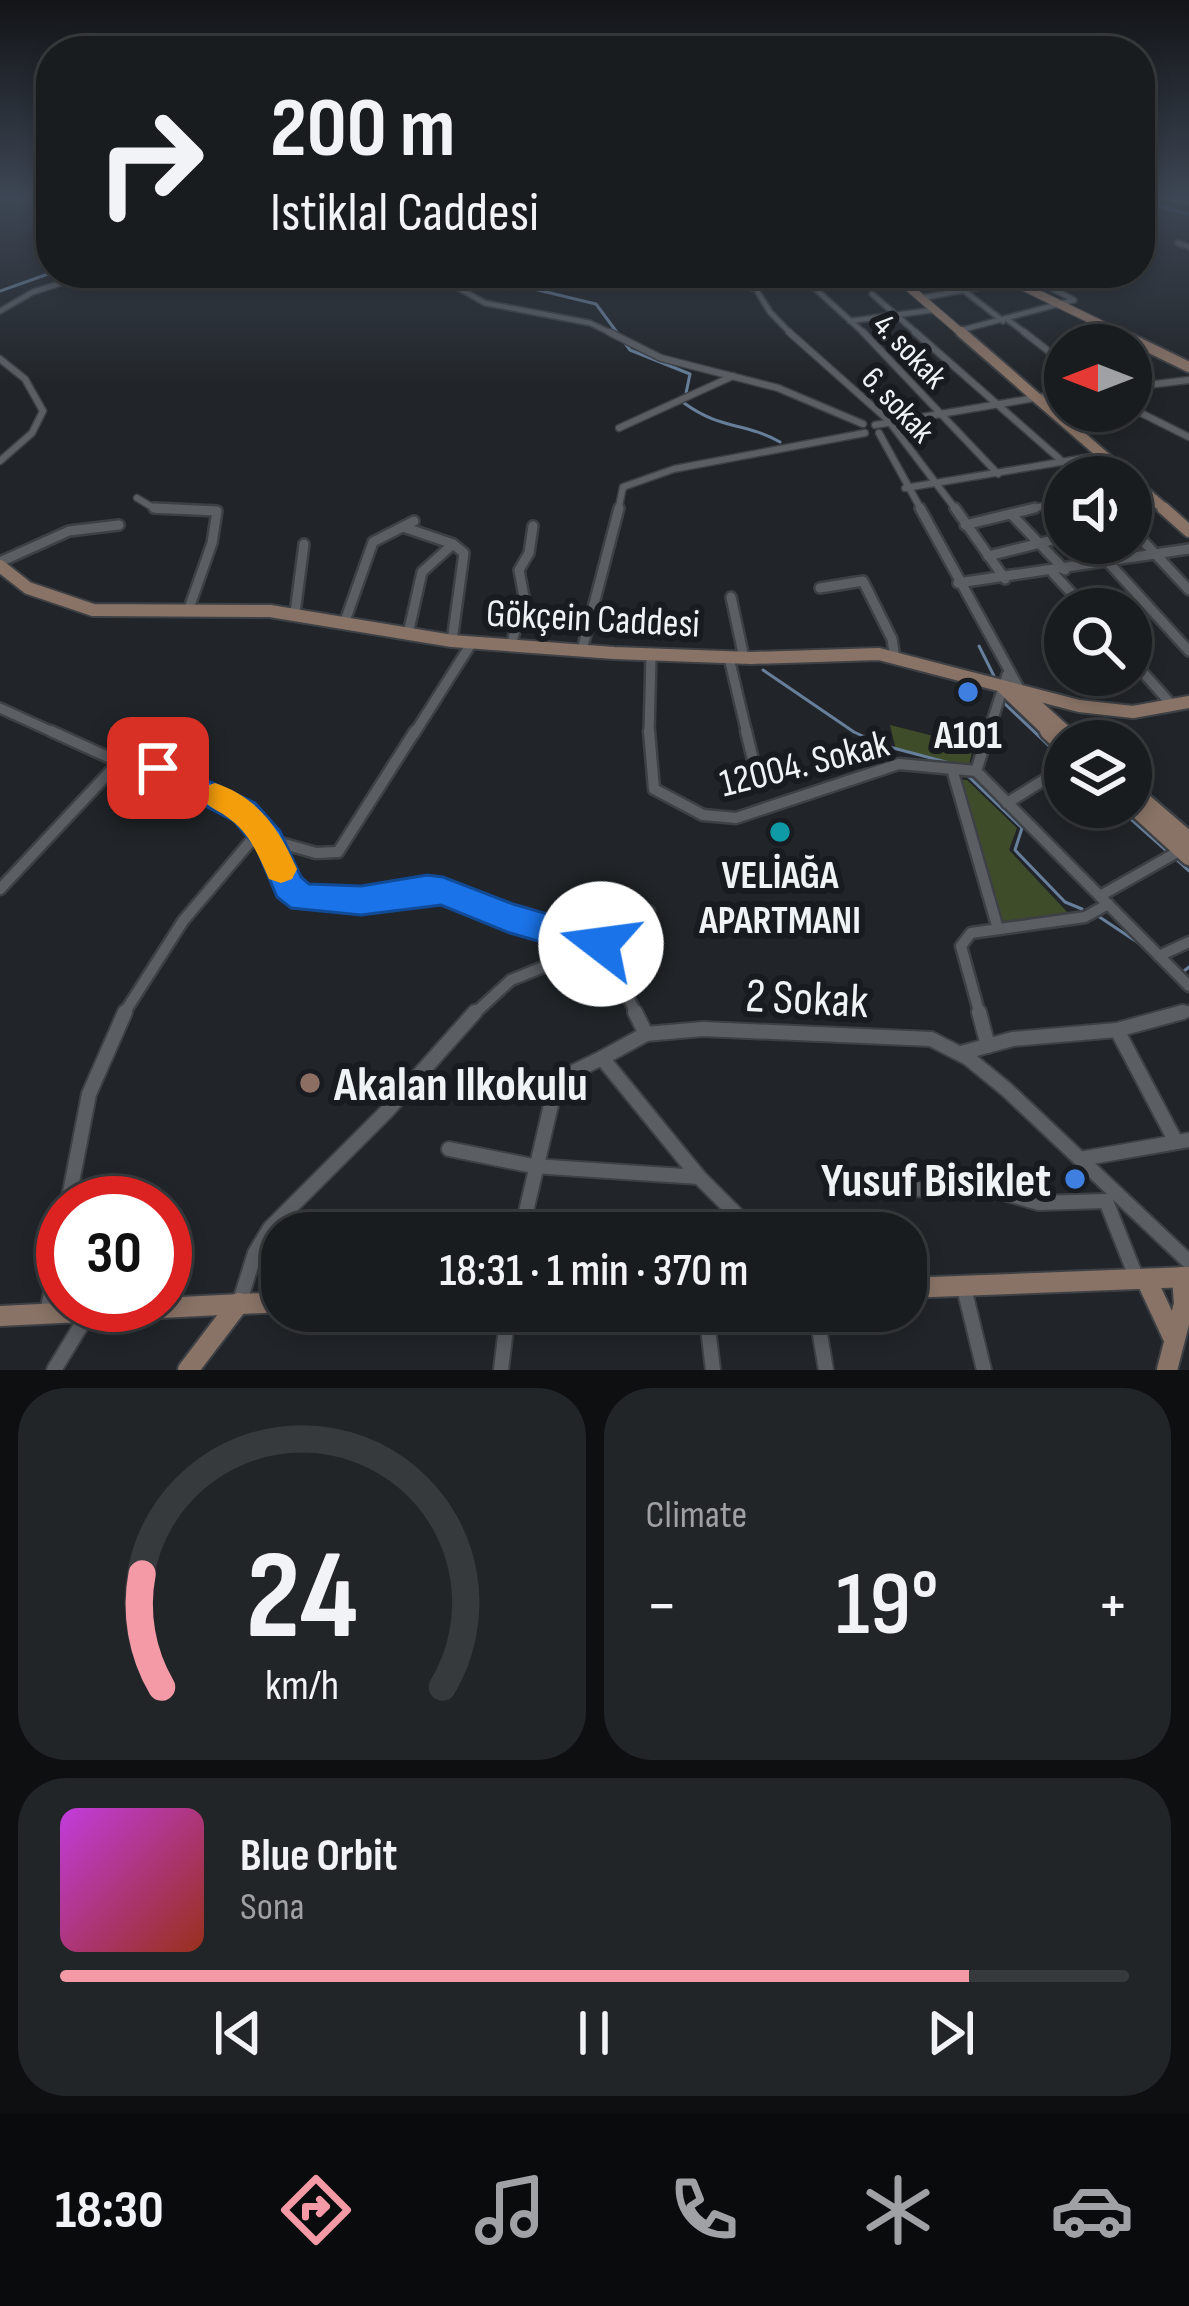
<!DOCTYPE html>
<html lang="en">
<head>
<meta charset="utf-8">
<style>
	body { margin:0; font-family:"Sofia Sans Condensed",sans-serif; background:#222528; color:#f1f3f6; height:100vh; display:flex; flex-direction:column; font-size:45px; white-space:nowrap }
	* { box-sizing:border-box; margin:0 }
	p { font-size:39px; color:#9fa1a4 }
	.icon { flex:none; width:66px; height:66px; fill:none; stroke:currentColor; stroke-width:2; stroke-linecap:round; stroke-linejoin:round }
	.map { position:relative; height:1370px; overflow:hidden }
	.panel { display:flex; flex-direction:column; gap:18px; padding:18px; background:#0e0f11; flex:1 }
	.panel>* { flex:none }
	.guide { position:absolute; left:36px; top:36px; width:1119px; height:252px; border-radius:48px; box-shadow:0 6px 18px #0003,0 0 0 3px #373a3d; background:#191c1f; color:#f1f3f6; overflow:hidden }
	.needle { width:78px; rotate:270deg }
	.buttons { position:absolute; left:1044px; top:324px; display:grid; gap:24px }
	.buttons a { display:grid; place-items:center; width:108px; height:108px; border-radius:50%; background:#191c1f; box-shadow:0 6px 18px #0003,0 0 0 3px #373a3d; font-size:60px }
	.speed { position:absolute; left:36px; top:1176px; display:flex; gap:24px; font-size:60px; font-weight:700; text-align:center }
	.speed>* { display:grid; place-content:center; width:156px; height:156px; border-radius:50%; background:#191c1f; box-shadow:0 6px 18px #0003,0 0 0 3px #373a3d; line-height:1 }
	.speed .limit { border:18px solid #d22; background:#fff; color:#111 }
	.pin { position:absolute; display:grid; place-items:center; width:102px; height:102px; color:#fff; margin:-51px; border-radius:24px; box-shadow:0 6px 18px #0006 }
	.me { position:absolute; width:132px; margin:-66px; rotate:285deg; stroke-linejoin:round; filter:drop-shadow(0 0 9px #0008) }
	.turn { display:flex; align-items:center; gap:42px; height:252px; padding:0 36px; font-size:54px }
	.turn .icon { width:156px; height:156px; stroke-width:2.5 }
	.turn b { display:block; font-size:84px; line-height:102px }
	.big { font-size:90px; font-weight:600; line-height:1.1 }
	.panel .card { flex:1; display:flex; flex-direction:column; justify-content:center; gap:18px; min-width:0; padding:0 42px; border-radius:48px; background:#222528 }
	.panel .dial { align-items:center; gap:0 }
	.dial svg { height:312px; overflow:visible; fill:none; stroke:#373a3d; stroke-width:7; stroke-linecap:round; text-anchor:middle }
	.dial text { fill:#f1f3f6; stroke:none }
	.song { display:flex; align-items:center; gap:36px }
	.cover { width:144px; height:144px; border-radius:18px; background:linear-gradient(135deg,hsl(290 70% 55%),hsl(10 70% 35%)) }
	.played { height:12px; border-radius:6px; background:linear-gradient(90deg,#f49aa6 85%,#373a3d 85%) }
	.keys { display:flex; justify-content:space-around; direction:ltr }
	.heat { display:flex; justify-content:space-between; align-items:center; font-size:66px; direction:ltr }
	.panel .tiles { flex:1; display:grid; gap:18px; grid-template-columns:1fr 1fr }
	.card:last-child { grid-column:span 2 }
	.trip { position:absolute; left:261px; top:1212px; width:666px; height:120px; border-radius:48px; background:#191c1f; box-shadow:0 6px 18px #0003,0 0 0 3px #373a3d; font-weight:600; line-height:120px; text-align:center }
	.dock { display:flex; height:192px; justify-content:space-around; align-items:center; background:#0a0b0c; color:#9fa1a4 }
	.dock .icon { width:84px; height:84px }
	.dock .current { color:#f49aa6 }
	.dock b { font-size:54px; color:#f1f3f6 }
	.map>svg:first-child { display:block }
	.green { fill:#3e4c2a }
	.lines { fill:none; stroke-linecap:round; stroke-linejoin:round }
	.stream { stroke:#677f9b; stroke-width:3 }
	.river { fill:#2c4d74; fill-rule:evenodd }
	.street-far4-casing { stroke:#3d4044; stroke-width:8 }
	.street-far3-casing { stroke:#3d4044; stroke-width:9 }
	.street-far2-casing { stroke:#3d4044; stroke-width:14 }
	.street-far1-casing { stroke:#3d4044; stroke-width:15 }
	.street-casing { stroke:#3d4044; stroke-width:18 }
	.secondary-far4-casing { stroke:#3d4044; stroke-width:10 }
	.secondary-far3-casing { stroke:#3d4044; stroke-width:14 }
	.secondary-far2-casing { stroke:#3d4044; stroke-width:16 }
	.secondary-far1-casing { stroke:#3d4044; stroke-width:21 }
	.secondary-casing { stroke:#3d4044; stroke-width:24 }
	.street-far4 { stroke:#5b5f64; stroke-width:4.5 }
	.street-far3 { stroke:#5b5f64; stroke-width:6 }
	.street-far2 { stroke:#5b5f64; stroke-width:9 }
	.street-far1 { stroke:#5b5f64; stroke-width:10 }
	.street { stroke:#5b5f64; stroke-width:14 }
	.secondary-far4 { stroke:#897366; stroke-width:8 }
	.secondary-far3 { stroke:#897366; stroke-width:10 }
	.secondary-far2 { stroke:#897366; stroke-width:12 }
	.secondary-far1 { stroke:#897366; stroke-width:16 }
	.secondary { stroke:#897366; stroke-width:20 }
	.route { fill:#1a73e8; stroke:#114b97; stroke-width:3 }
	.slow { fill:#f59e0b }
	.shop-dot { fill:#3f7fe0; stroke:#181b20; stroke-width:4.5 }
	.culture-dot { fill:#0f9aa8; stroke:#181b20; stroke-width:4.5 }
	.education-dot { fill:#8d6e63; stroke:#181b20; stroke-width:4.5 }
	.labels { text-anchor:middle; stroke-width:12; stroke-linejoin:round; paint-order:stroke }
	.far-street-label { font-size:33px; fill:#f0f3f6; stroke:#181b20 }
	.street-label { font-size:39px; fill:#f0f3f6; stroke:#181b20 }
	.poi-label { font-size:39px; font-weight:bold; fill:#f0f3f6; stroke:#181b20 }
	.near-street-label { font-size:48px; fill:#f0f3f6; stroke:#181b20 }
	.near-poi-label { font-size:48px; font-weight:bold; fill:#f0f3f6; stroke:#181b20; text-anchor:start }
</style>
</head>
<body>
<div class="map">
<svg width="1189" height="1370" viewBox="0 0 1189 1370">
	<rect width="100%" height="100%" fill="#212529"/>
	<g class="green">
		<path d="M890,725L973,746L969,766L896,750Z"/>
		<path d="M957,780H967L1017,828L1009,850L1070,915L1000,924Z"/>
	</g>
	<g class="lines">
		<g class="stream">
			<path d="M492,273L516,280L517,285L596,304L630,350L690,374L684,403C721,430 744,422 780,442"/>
			<path d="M0,291L51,273"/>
			<path d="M979,646L994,676"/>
			<path d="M763,670L854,732L882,745L957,765"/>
			<path d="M1004,703L1065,761"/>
			<path d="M968,776L1022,828L1015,850L1065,902L1082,909"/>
			<path d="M1117,807L1170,854"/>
			<path d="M1177,860L1189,871"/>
			<path d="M1098,916L1140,944"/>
			<path d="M1184,971L1189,967"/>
		</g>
		<path class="river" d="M1140,199L1189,212V216L1140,203Z"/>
		<defs>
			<g id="street-far4">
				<path d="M1160,195L1189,202"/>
				<path d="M1178,243L1189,247"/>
				<path d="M432,273L485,303L590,323L615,335"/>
				<path d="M746,273L770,312L792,335"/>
				<path d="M798,273L866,335"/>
				<path d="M752,288L843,273"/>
				<path d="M963,290L1003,321"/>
				<path d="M872,294L919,335"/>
				<path d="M921,298L1059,273"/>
				<path d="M0,311L33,292L93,273"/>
				<path d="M1008,320L1028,335"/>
				<path d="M850,321L933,310"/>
				<path d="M958,331L1074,300L1032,278"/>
			</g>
			<g id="street-far3">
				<path d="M609,332L661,358L778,388L863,424"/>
				<path d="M789,332L888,420L957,511"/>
				<path d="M863,332L998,474"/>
				<path d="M915,332L1080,477"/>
				<path d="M1024,332L1065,364"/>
				<path d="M0,359L25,379L43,411L32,433L0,461"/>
				<path d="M1131,387L1189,380"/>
				<path d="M1131,408L1189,437"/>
				<path d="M875,425L1065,393"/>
				<path d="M619,428L733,376"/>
				<path d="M879,433L922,511"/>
				<path d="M905,488L1103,455"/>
				<path d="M137,498L157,510L217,511"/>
				<path d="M618,511L623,487L674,469L865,433"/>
				<path d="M1022,511L1065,501"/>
			</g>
			<g id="street-far2">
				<path d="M154,508L217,511L212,543L188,611"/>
				<path d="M920,508L1020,690"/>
				<path d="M955,508L1005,579"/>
				<path d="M1011,514L1065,570"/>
				<path d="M965,525L1035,508"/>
				<path d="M406,528L453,544L464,553L452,641"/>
				<path d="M1131,528L1189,590"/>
				<path d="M988,556L1065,537"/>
				<path d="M0,562L69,531L119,525"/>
				<path d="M1109,563L1189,651"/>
				<path d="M1053,573L1086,609"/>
				<path d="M958,583L1189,549"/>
				<path d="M820,588L863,581L892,639L895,658"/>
				<path d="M731,597L744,658"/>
				<path d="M295,613L304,544"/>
				<path d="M345,621L373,542L414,521"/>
				<path d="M408,634L422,572L453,544"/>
				<path d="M511,646L524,597L519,570L529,553L533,526"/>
				<path d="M582,650L619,508"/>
				<path d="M729,658L747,734"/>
				<path d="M1131,659L1172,705"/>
				<path d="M0,708L57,734"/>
				<path d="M414,734L471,644"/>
				<path d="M649,734L651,655"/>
				<path d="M988,734L1007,675"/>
			</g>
			<g id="street-far1">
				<path d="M51,731L119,762L158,768L245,812L269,840L289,887L303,898L361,900L443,891L510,918L601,944L649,911"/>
				<path d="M649,731L654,789L703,815L736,818L899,764L976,771L989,731"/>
				<path d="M746,731L756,772"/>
				<path d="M952,769L998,929"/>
				<path d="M976,771L1189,986"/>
				<path d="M1007,803L1065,767"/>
				<path d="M270,840L316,853L338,852L415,731"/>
				<path d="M0,889L119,762"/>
				<path d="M1100,896L1181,850"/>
				<path d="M1159,956L1189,942"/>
				<path d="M123,1015L183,921L260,830"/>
				<path d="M473,1015L511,980L601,944L637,1015"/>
				<path d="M980,1015L961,946L971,933L1085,917L1108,904"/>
				<path d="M1172,1015L1189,1011"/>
			</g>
			<g id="street">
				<path d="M635,1012L646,1034L602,1058L699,1177L755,1233"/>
				<path d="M979,1012L988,1046"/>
				<path d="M1117,1030L1176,1142"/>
				<path d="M646,1034L703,1029L931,1039L968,1058L1006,1089L1189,1262"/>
				<path d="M961,1053L1013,1039L1117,1030L1183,1012"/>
				<path d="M449,1149L533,1166L699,1177"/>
				<path d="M1080,1159L1189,1140"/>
				<path d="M845,1186L1004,1193L1039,1203L1106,1201"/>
				<path d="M1106,1201L1137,1279"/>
				<path d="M68,1203L89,1094L125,1012"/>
				<path d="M521,1233L555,1088L571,1073L602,1058"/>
				<path d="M964,1288L984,1370"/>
				<path d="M240,1301L255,1253L270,1228L386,1112L475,1012"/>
				<path d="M706,1311L713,1370"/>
				<path d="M816,1311L826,1370"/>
				<path d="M47,1313L63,1230"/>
				<path d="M54,1370L88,1314"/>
				<path d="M501,1370L508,1311"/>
			</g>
			<g id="secondary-far4">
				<path d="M892,273L964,335"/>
				<path d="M995,273L1123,335"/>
			</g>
			<g id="secondary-far3">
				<path d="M961,332L1128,477"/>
				<path d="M1117,332L1189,367"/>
				<path d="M1131,480L1167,511"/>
			</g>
			<g id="secondary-far2">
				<path d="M1163,508L1189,531"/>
				<path d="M0,566L28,588L93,610L270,611L452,641L614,653L751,658L879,654L1079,706L1133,712L1189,702"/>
				<path d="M1002,687L1051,734"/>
				<path d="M1025,695L1066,732"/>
			</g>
			<g id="secondary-far1">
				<path d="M1048,731L1065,747"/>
				<path d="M1131,790L1189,840"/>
				<path d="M1131,804L1189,857"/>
			</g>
			<g id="secondary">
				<path d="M1146,1279L1173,1337"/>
				<path d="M906,1288L1189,1277"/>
				<path d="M0,1316L282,1302"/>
				<path d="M188,1370L239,1303"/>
				<path d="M1167,1370L1184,1304L1182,1277"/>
			</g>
		</defs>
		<use href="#street-far4" class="street-far4-casing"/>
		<use href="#street-far3" class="street-far3-casing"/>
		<use href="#street-far2" class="street-far2-casing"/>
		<use href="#street-far1" class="street-far1-casing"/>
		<use href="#street" class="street-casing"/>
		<use href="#secondary-far4" class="secondary-far4-casing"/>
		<use href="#secondary-far3" class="secondary-far3-casing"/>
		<use href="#secondary-far2" class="secondary-far2-casing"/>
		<use href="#secondary-far1" class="secondary-far1-casing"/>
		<use href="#secondary" class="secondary-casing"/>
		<use href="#street-far4" class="street-far4"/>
		<use href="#street-far3" class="street-far3"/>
		<use href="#street-far2" class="street-far2"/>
		<use href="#street-far1" class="street-far1"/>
		<use href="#street" class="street"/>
		<use href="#secondary-far4" class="secondary-far4"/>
		<use href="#secondary-far3" class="secondary-far3"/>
		<use href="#secondary-far2" class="secondary-far2"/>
		<use href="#secondary-far1" class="secondary-far1"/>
		<use href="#secondary" class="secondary"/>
	</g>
	<linearGradient id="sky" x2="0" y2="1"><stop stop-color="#121417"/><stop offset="0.51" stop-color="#3d4654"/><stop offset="1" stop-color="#3d4654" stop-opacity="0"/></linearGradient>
	<rect width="1189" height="386" fill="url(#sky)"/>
	<path class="route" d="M158,757L255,803L280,831L301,877L309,884L361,886L427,875L443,877L513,904L613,933L618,944L613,954L601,959L510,933L441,905L361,915L291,908L277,897L256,847L234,821L148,776L143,768L148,760Z"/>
	<path class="slow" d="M215,783C259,798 279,829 297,869L292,879L281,883L269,879C259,857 251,835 231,820C220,810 208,809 200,795L204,787Z"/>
	<g class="shop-dot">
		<circle cx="968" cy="692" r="12"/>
		<circle cx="1075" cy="1179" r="12"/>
	</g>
	<circle class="culture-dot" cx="780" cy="832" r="12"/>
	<circle class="education-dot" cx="310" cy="1083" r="12"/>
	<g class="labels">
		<g class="far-street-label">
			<text transform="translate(911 350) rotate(46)" y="12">4. sokak</text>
			<text transform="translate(899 404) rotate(47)" y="12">6. sokak</text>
		</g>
		<g class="street-label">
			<text transform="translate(593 617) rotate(3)" y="14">Gökçein Caddesi</text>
			<text transform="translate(804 762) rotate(-14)" y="14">12004. Sokak</text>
		</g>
		<g class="poi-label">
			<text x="968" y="748">A101</text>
			<text x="780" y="888">VELİAĞA<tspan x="780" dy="45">APARTMANI</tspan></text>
		</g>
		<g class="near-street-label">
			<text transform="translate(807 997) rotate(3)" y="17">2 Sokak</text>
		</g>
		<g class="near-poi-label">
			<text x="334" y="1100">Akalan Ilkokulu</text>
			<text x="1051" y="1196" text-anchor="end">Yusuf Bisiklet</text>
		</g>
	</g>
</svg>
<div class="buttons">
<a><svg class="needle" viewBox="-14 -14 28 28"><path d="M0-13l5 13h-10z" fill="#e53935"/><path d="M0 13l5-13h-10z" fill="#9fa1a4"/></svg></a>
<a><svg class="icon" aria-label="sound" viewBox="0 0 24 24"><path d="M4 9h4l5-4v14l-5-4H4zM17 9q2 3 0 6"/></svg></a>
<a><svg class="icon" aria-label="search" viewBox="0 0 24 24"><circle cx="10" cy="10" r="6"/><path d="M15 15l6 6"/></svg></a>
<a><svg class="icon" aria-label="layers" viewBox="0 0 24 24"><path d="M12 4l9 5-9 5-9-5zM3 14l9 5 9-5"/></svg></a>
</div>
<div class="speed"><div class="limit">30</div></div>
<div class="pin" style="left:158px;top:768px;background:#d93025"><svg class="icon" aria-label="arrive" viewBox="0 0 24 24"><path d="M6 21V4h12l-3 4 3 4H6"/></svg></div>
<svg class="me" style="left:601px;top:944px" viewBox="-20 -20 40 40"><circle r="19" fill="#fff"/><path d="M0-13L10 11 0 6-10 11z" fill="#1a73e8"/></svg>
<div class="trip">18:31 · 1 min · 370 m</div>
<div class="guide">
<div class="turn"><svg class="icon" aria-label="right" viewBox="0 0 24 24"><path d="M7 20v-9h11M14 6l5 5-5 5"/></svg><div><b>200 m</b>Istiklal Caddesi</div></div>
</div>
</div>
<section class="panel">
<div class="tiles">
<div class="card dial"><svg viewBox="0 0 100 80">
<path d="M14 69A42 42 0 1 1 86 69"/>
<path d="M14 69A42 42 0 0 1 9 40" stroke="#f49aa6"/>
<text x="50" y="56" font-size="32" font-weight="700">24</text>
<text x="50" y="72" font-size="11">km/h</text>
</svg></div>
<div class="card"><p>Climate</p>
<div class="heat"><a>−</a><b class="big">19°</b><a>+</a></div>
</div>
<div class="card">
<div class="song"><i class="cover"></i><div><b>Blue Orbit</b><p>Sona</p></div></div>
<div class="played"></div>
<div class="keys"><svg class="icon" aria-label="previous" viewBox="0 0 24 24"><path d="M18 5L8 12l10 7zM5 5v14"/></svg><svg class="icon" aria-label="pause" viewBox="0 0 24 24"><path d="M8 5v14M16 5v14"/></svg><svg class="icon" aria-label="next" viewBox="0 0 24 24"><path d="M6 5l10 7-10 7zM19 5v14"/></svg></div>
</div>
</div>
</section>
<nav class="dock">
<b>18:30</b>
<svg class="icon current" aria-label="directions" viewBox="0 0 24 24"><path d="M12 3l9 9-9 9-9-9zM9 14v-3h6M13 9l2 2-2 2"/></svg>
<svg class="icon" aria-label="music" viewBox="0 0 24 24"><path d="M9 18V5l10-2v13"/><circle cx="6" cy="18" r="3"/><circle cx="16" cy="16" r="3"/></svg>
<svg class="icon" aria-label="phone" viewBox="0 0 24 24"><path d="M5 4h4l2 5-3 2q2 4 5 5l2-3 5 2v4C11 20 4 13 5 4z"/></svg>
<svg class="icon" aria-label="climate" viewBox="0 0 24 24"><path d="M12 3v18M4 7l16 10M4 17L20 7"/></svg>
<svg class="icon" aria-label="car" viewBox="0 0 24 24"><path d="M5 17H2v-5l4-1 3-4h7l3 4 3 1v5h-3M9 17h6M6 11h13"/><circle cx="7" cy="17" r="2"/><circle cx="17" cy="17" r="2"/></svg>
</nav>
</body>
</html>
